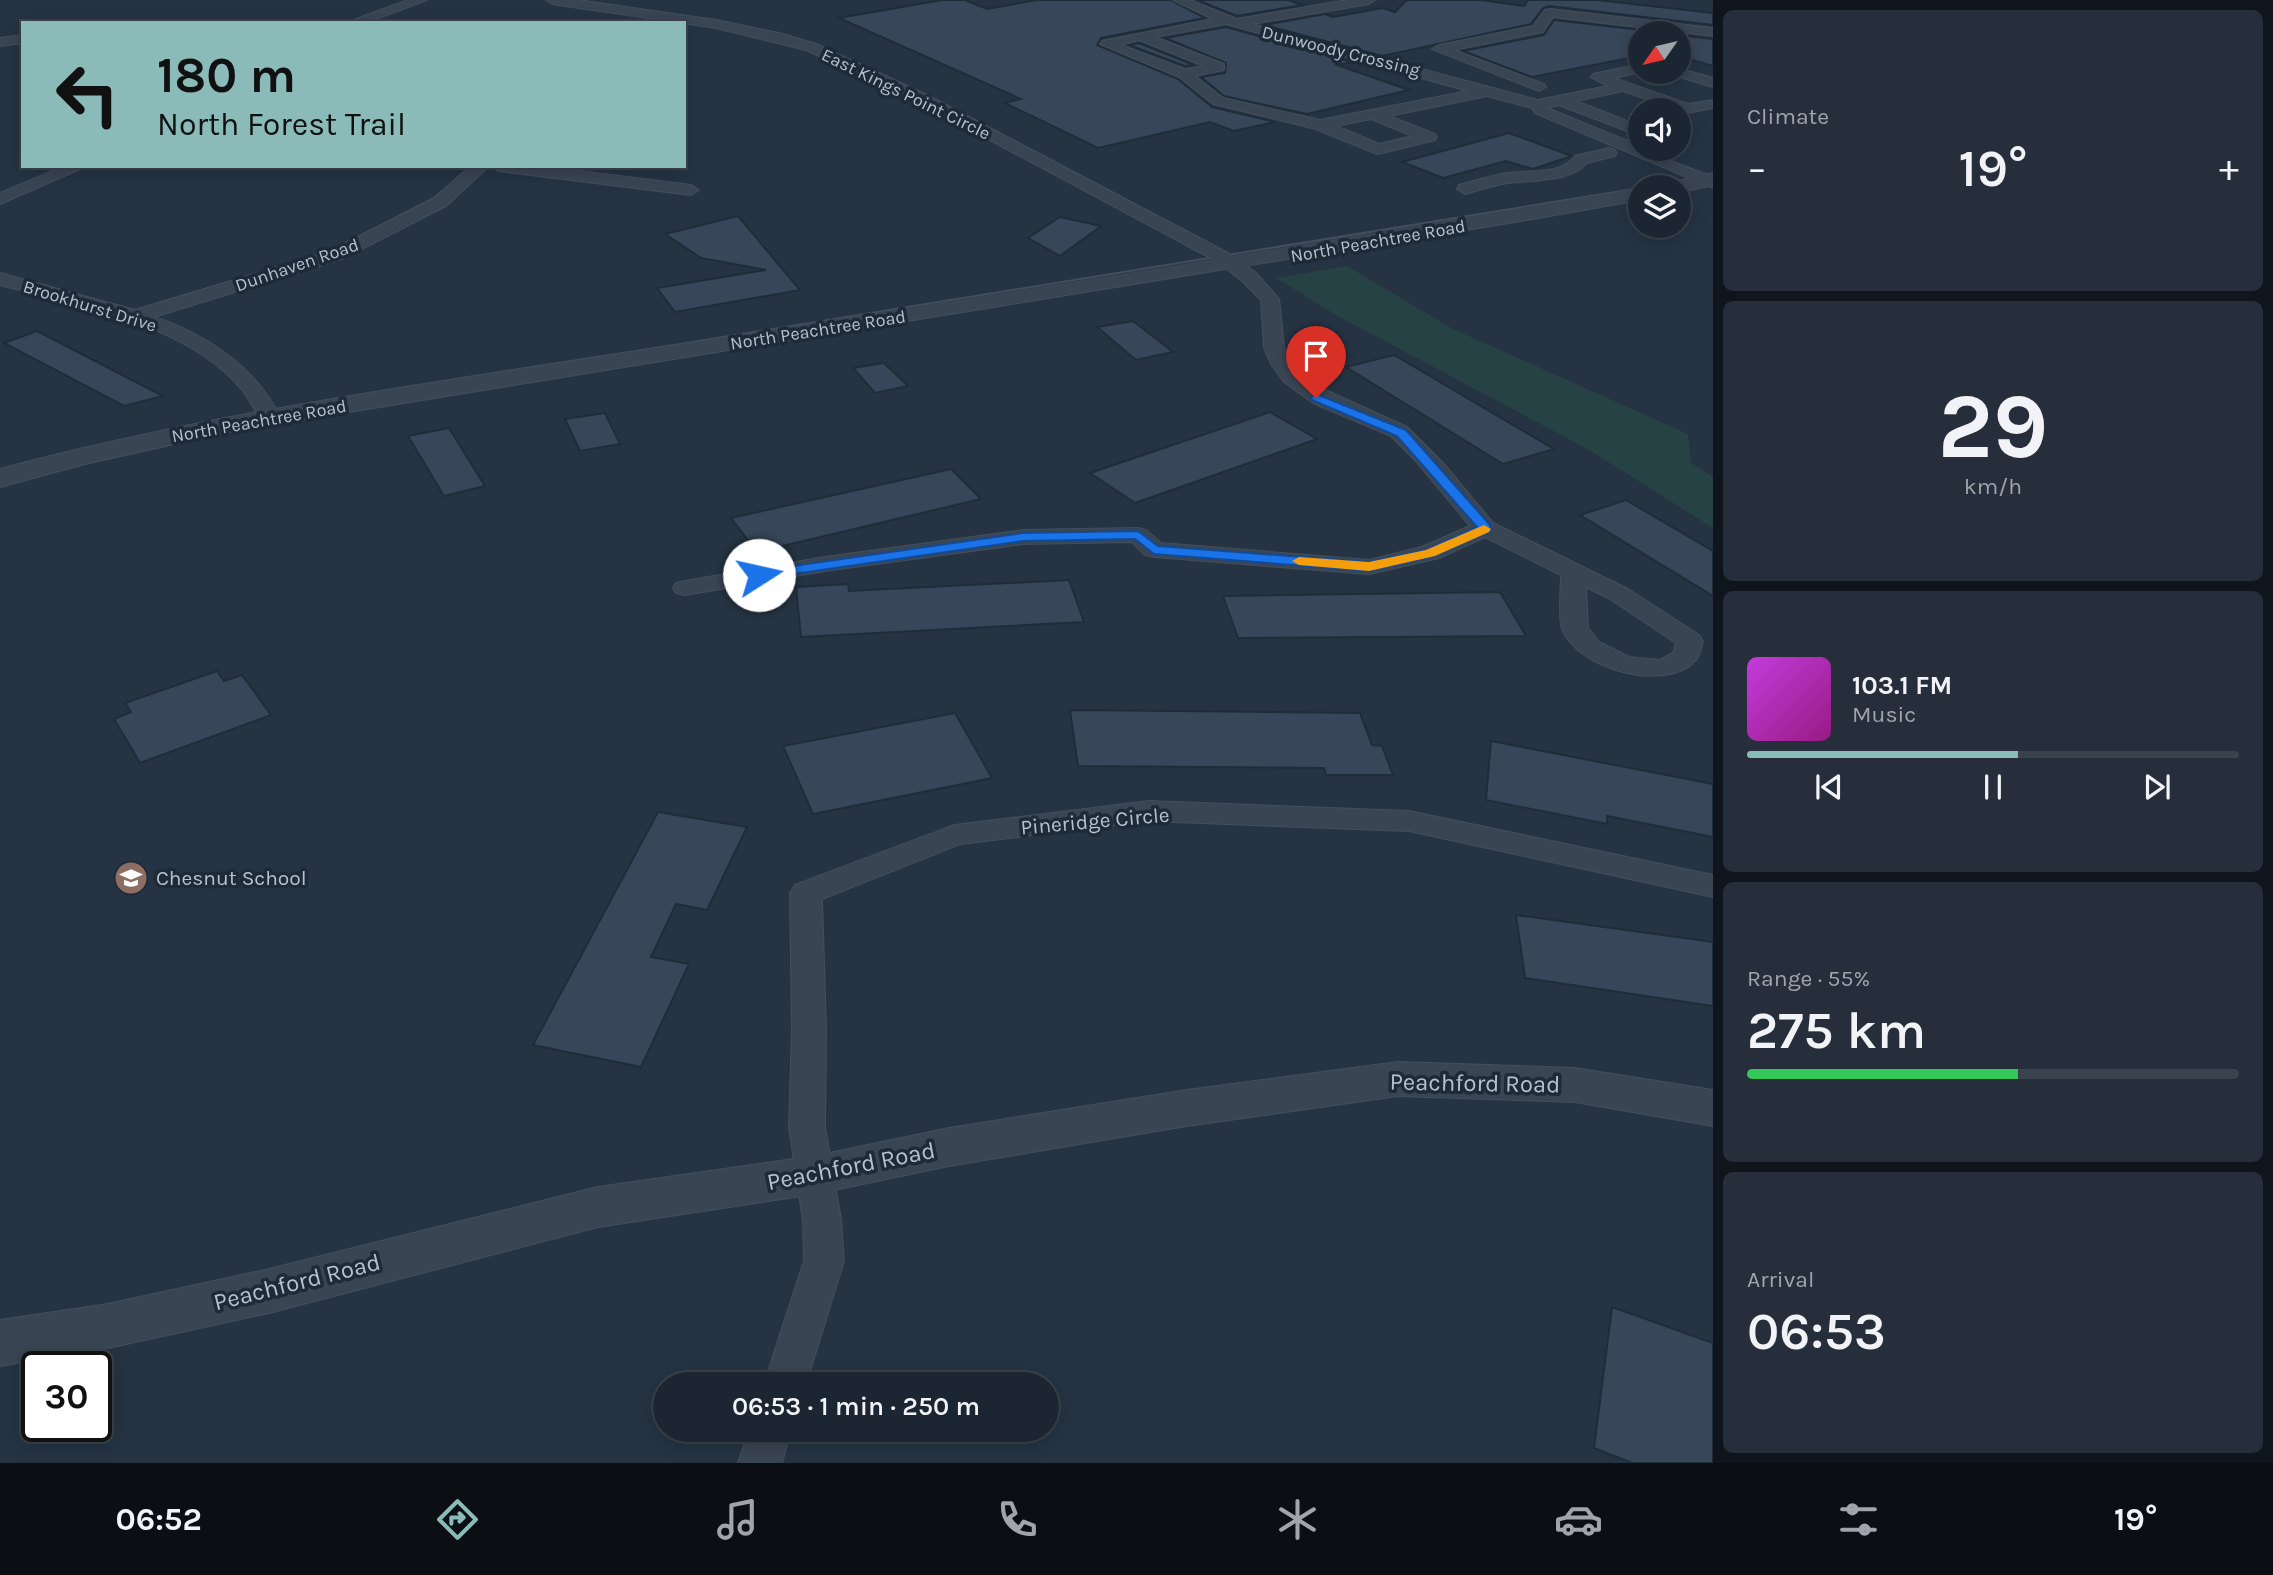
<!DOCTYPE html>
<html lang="en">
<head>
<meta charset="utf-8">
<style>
	body { margin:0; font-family:Karla,sans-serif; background:#252e3a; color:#f1f3f6; height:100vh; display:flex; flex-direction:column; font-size:26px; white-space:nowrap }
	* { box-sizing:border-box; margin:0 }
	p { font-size:23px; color:#a0a5ac }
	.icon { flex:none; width:38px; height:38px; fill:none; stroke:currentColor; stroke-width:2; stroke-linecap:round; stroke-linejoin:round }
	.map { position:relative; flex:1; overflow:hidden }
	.side { display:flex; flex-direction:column; gap:10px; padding:10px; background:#0f151c; width:560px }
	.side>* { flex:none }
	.hud { position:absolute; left:21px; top:21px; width:665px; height:147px; border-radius:0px; box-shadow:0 4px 18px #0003,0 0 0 2px #3a434d; background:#8bbbb9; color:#111; overflow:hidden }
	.needle { width:46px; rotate:236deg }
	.controls { position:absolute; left:1628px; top:21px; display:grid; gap:14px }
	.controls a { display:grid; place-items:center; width:63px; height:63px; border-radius:50%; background:#1c2632; box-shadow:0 4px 18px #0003,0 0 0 2px #3a434d; font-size:35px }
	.speed { position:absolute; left:21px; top:1351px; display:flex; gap:14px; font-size:35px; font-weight:700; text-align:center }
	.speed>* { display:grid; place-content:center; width:91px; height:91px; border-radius:50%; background:#1c2632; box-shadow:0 4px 18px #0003,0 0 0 2px #3a434d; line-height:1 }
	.speed .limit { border:4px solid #111; border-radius:10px; background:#fff; color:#111 }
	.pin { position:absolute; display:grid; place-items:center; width:60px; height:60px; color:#fff; margin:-72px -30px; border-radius:50% 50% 50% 0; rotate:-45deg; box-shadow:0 0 7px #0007 }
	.pin .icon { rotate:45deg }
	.me { position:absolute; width:77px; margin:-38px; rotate:80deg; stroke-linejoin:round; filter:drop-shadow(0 0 5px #0008) }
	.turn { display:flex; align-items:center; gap:24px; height:147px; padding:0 21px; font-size:32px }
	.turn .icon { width:91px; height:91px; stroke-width:2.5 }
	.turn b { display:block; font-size:49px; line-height:60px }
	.big { font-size:52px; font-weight:600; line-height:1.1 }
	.side .card { flex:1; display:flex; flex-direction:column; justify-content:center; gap:10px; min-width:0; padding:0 24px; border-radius:10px; background:#252e3a }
	.side .dial { align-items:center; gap:0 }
	.dial b { font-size:91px; line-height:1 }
	.song { display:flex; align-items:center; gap:21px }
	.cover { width:84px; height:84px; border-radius:10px; background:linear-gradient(135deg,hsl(290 70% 55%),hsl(310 70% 35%)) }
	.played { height:7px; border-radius:4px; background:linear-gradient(90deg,#8bbbb9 55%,#3a434d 55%) }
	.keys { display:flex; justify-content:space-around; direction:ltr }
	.heat { display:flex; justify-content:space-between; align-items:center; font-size:38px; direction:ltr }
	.charge { height:10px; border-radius:5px; background:linear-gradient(90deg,#34c759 55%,#3a434d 0) }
	.trip { position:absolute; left:653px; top:1372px; width:406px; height:70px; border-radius:35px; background:#1c2632; box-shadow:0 4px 18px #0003,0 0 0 2px #3a434d; font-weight:600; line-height:70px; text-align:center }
	.menu { display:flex; height:112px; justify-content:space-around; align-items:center; background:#0b0f14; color:#a0a5ac }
	.menu .icon { width:49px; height:49px }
	.menu .current { color:#8bbbb9 }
	.menu b { font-size:32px; color:#f1f3f6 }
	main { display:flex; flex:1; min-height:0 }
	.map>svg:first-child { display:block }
	.green { fill:#274244 }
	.building { fill:#374759; stroke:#202c3a; stroke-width:2 }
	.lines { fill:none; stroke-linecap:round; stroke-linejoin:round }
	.minor-casing { stroke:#444e5c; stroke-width:2 }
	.tertiary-casing { stroke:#444e5c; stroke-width:2 }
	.minor { fill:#3a4553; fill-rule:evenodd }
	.tertiary { fill:#3a4553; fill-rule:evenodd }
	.route { fill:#1a73e8; stroke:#114b97; stroke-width:2 }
	.slow { fill:#f59e0b }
	.labels { text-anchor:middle; stroke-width:7; stroke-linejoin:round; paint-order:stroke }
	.far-street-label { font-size:18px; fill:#b7c0cd; stroke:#1e2a38 }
	.street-label { font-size:21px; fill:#b7c0cd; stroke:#1e2a38 }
	.poi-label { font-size:21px; fill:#b7c0cd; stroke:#1e2a38; text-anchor:start }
	.near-street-label { font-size:24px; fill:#b7c0cd; stroke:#1e2a38 }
</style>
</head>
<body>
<main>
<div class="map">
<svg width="1713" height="1463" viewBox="0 0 1713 1463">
	<rect width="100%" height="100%" fill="#253343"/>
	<path class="green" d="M1347,266L1453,329L1688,434L1691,463L1713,477V528L1591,451L1336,315L1276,278Z"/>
	<g class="building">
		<path d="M942,0H965L987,9L1037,0H1171L1205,18L1101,38L1097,45L1178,79L1212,107L1275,122L1234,131L1210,122L1098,148L1005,103L1021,99L839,18Z"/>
		<path d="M1197,0H1288L1302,5L1237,16Z"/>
		<path d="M1407,0H1480L1524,6L1528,0H1597L1713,13V25L1549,6L1543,8L1531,24L1382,56L1264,25L1325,14L1333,17L1383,8L1395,12Z"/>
		<path d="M1554,20L1668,33H1640V56L1532,77L1463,51L1544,35Z"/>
		<path d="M1226,27L1352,62L1337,65L1409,90L1307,114L1224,96L1201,77L1225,73L1226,63L1165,38Z"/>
		<path d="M1678,35L1713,39V66L1678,56Z"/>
		<path d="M1139,43L1194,65L1185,66L1129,45Z"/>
		<path d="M1509,133L1572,156L1533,169L1506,161L1443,178L1402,162Z"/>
		<path d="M738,216L800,290L675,312L657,288L766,270L701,258L665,234Z"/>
		<path d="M1060,217L1101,226L1060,256L1028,238Z"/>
		<path d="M1133,321L1173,352L1136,360L1097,327Z"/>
		<path d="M37,331L163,396L124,406L4,343Z"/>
		<path d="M1394,355L1554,449L1503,464L1346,367Z"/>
		<path d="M884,363L908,386L875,393L853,368Z"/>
		<path d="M1270,412L1317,439L1135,503L1090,473Z"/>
		<path d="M605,413L620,444L580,451L565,419Z"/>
		<path d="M449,428L485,486L444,496L408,436Z"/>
		<path d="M951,469L981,499L757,552L731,518Z"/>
		<path d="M1626,500L1713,551V596L1580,515Z"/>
		<path d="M1069,580L1084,622L801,637L796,587L848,584L849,591Z"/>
		<path d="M1500,592L1526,636L1238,638L1223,596Z"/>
		<path d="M217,671L224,681L242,675L271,715L140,763L114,719L131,712L125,703Z"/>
		<path d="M1070,710L1360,713L1372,745L1382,746L1393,775H1326L1324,768L1078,766Z"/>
		<path d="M955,713L992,778L813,814L783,746Z"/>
		<path d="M1491,741L1713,784V837L1607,816V824L1486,800Z"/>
		<path d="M658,812L747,827L707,910L676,904L651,957L689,964L641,1067L533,1045Z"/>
		<path d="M1516,915L1713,942V1006L1525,978Z"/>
		<path d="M1612,1307L1713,1343V1463H1632L1594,1448Z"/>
	</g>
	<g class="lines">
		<defs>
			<g id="minor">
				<path d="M408,0H427L365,23H345Z"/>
				<path d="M546,0H578L716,20L779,33L816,44L929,96L1228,253L1255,272L1279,299L1284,347L1291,363L1312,384L1407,427L1443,463L1493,523L1628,589L1699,635L1703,641C1701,647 1700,656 1695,661C1666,693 1577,669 1562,629C1558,617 1561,589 1561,575L1485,537L1439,558L1369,574L1154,557L1145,555L1132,542L1023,544L825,571L685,595L676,593L673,588L676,583L685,581L825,557L1023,530L1138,528L1146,530L1161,543L1369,560L1422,547L1470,526L1416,461L1391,436L1313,403L1284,382L1271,364L1264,347L1261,300L1241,280L1216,261L919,102L806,50L716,28L552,4ZM1586,587L1610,599L1676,643L1673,653L1660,660L1629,657L1599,642L1588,628Z"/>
				<path d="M1173,0H1190L1237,19L1347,0H1375L1369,4L1252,24L1538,100L1608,86L1591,77L1593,74L1640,64V72H1642L1614,78L1688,104L1713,100V108L1687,113L1623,91L1576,101L1640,126V136L1559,105L1547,108L1640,146V149L1713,177V188L1535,113L1532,108L1487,96L1389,116L1435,134L1437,137L1435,140L1378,154L1372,152L1316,129L1213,104L1179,77L1100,44L1102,41L1213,19ZM1226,24L1468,91L1320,120L1223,98L1195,76L1224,70V64L1155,37ZM1139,40L1204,66L1185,69L1121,45ZM1371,119L1413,136L1379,144L1336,126Z"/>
				<path d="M1550,9L1713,28V36L1553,17L1543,32L1454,50L1544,84L1546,87L1539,91L1432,49L1439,45L1533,26L1545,10Z"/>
				<path d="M23,35V43L0,46V38Z"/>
				<path d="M1678,68L1713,78V87L1673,75L1671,72H1678Z"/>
				<path d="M1609,148L1615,150L1617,153L1615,156L1587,163C1573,182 1530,180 1508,183C1494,185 1479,190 1465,194L1457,189L1459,185C1475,181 1492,175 1508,173C1529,170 1562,175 1575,156Z"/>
				<path d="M64,166H87L0,204V193Z"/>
				<path d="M471,166H489L446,206L342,259L154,317C191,329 230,351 256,381C266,392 274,406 282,418L279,423H263C256,412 250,401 243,391C189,324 78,305 0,285V273L135,310L330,251L434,198Z"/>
				<path d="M490,166H539L691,185L699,190L691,195L498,171Z"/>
				<path d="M1149,801L1409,811L1713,875V897L1409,831L1149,821L960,844L822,899L826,1029L825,1127L841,1220L844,1261L806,1384H764L804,1261L803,1220L789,1127L792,1029L790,893L795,885L955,825Z"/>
				<path d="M749,1430H791L782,1463H738Z"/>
			</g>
			<g id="tertiary">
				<path d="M1713,173V185L1678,193V187H1666L1669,183Z"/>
				<path d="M1640,188V200L1515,222L238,430L85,464L0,487V469C221,410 448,381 674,345C996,294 1318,243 1640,188Z"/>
				<path d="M1398,1062L1575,1068L1713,1090V1126L1575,1102L1398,1096L1187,1126L949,1166L815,1194L598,1227L269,1313L108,1348L0,1366V1320L108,1304L269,1269L598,1187L815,1156L949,1128L1187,1090Z"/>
			</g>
		</defs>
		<use href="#minor" class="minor-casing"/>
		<use href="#tertiary" class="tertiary-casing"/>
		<use href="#minor" class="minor"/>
		<use href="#tertiary" class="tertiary"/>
	</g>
	<path class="route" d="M1316,394L1406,430L1490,525V531L1435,556L1369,571L1154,554L1135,539L1023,541L759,579L752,575L759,571L1023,533L1138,531L1158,546L1369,562L1426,550L1477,527L1397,436L1312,400L1310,398Z"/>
	<path class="slow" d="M1484,525L1491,529L1489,532L1435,556L1369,571L1299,565L1292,561L1299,557L1369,562L1426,550Z"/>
	<defs>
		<symbol id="school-disc" viewBox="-11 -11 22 22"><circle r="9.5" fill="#8d6e63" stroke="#1e2a38"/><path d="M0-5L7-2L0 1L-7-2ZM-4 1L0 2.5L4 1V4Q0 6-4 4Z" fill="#fff"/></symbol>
	</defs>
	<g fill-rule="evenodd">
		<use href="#school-disc" x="112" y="859" width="38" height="38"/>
	</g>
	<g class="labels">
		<g class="far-street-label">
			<text transform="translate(1341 51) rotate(14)" y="6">Dunwoody Crossing</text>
			<text transform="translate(906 94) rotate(26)" y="6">East Kings Point Circle</text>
			<text transform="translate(1378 241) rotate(-10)" y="6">North Peachtree Road</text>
			<text transform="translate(297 265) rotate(-19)" y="6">Dunhaven Road</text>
			<text transform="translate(90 306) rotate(17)" y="6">Brookhurst Drive</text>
			<text transform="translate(818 330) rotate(-9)" y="6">North Peachtree Road</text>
			<text transform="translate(259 421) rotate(-10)" y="6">North Peachtree Road</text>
		</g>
		<g class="street-label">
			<text transform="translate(1095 821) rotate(-5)" y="7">Pineridge Circle</text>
		</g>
		<g class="poi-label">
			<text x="156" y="885">Chesnut School</text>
		</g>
		<g class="near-street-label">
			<text transform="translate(1475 1083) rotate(1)" y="8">Peachford Road</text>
			<text transform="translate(851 1166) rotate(-11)" y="8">Peachford Road</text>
			<text transform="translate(297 1282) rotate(-14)" y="8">Peachford Road</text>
		</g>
	</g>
</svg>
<div class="controls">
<a><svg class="needle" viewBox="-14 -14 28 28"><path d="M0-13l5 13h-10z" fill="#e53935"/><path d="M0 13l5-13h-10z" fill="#a0a5ac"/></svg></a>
<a><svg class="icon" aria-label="sound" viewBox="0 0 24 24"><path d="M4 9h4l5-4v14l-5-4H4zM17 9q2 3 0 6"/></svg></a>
<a><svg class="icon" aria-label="layers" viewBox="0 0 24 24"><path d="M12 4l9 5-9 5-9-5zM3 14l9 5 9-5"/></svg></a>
</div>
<div class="speed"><div class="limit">30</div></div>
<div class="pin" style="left:1316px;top:398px;background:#d93025"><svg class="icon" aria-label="arrive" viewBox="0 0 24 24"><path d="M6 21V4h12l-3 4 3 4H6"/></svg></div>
<svg class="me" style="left:759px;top:575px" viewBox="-20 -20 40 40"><circle r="19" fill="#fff"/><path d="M0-13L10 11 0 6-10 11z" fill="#1a73e8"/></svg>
<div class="trip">06:53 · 1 min · 250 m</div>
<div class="hud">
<div class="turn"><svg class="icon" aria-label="left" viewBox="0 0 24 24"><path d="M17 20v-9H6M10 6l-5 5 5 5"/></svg><div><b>180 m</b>North Forest Trail</div></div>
</div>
</div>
<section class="side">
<div class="card"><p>Climate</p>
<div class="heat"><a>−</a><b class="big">19°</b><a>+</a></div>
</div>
<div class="card dial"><b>29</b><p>km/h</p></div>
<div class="card">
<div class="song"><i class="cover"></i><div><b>103.1 FM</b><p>Music</p></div></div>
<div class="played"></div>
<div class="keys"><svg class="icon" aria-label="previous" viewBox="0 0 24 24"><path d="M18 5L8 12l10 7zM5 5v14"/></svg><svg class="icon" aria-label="pause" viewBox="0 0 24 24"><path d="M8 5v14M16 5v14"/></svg><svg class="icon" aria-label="next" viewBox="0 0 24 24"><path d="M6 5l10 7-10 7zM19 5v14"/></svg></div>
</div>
<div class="card"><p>Range · 55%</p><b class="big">275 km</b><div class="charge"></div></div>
<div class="card"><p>Arrival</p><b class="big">06:53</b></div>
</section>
</main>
<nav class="menu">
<b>06:52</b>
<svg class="icon current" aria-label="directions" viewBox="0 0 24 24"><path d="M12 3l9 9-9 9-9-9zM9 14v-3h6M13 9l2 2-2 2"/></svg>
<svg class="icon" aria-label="music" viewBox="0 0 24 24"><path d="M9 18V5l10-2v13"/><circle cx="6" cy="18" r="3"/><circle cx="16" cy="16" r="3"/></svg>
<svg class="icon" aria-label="phone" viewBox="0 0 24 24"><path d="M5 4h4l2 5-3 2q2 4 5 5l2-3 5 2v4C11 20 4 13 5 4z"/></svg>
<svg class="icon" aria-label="climate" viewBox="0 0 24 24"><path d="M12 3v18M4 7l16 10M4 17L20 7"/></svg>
<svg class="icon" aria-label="car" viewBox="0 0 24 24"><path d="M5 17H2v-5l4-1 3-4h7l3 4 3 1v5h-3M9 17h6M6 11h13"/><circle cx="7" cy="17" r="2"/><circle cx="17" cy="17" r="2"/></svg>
<svg class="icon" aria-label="filters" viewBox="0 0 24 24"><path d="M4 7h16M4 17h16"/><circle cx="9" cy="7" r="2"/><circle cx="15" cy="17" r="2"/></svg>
<b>19°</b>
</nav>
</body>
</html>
